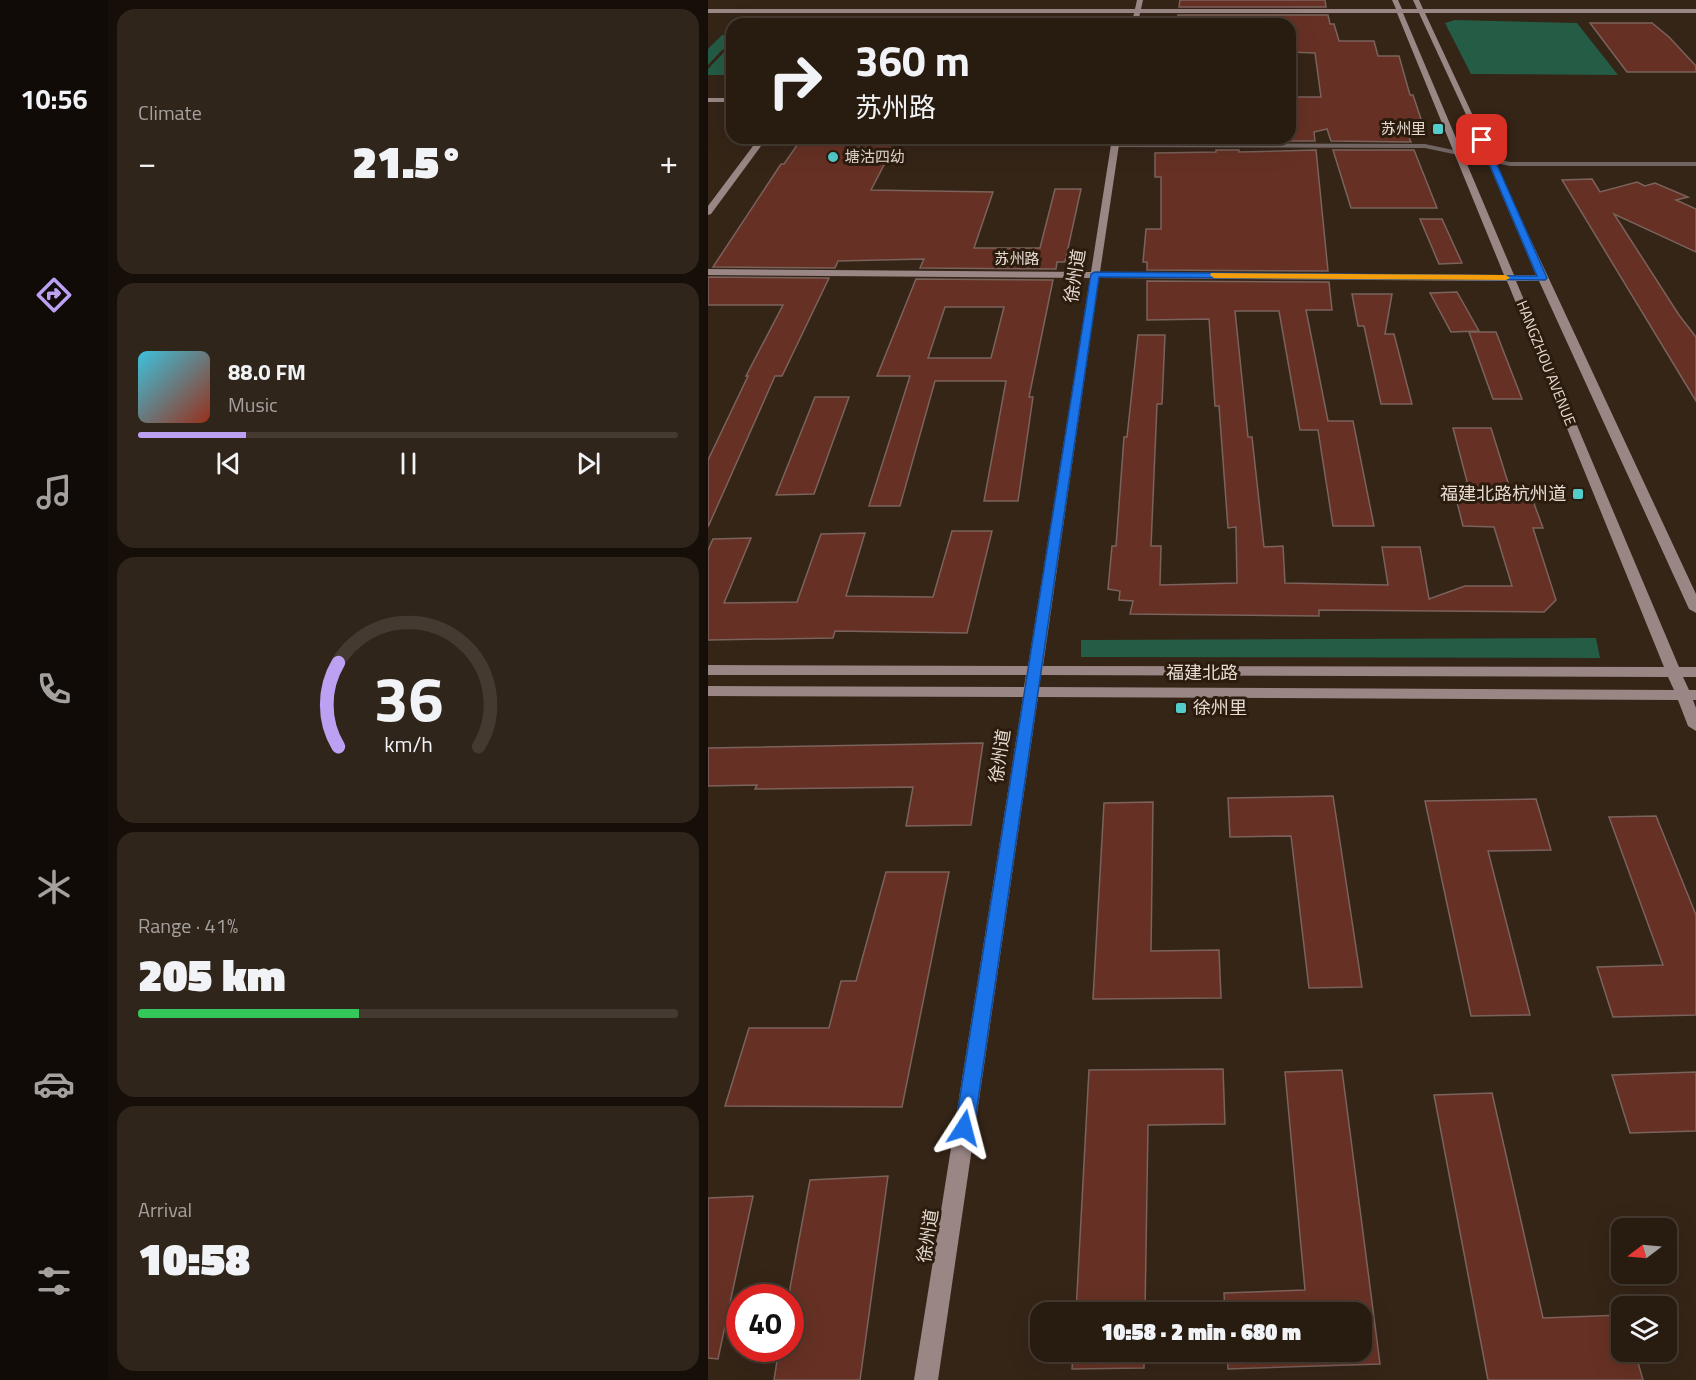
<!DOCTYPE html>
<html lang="en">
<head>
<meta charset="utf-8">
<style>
	body { margin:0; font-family:"Titillium Web","Noto Sans SC",sans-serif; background:#30251a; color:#f1f3f6; height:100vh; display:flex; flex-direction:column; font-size:22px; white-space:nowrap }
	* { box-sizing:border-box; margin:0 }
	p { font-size:20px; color:#a5a19f }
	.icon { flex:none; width:33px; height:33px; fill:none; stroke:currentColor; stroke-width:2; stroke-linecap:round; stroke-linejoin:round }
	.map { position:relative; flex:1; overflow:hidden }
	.panel { display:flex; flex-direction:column; gap:9px; padding:9px; background:#160f09; width:600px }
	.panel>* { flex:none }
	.guide { position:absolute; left:18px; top:18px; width:570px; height:126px; border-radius:18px; box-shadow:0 6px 24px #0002,0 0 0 2px #443a31; background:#281c11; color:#f1f3f6; overflow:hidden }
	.needle { width:39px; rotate:254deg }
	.fabs { position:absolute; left:903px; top:1218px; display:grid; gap:12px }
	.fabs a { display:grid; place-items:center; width:66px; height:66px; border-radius:12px; background:#281c11; box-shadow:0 6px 24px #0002,0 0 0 2px #443a31; font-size:30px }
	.speed { position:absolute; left:18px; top:1284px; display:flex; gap:12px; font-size:30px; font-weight:700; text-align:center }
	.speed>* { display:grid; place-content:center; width:78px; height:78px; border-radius:50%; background:#281c11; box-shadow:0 6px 24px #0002,0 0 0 2px #443a31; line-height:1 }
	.speed .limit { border:9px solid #d22; background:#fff; color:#111 }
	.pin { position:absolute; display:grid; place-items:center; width:51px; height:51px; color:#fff; margin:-26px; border-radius:12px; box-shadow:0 3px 9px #0006 }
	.me { position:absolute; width:66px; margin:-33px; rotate:9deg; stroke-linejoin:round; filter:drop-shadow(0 0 4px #0008) }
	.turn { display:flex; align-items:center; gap:21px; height:126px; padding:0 30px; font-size:27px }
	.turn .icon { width:78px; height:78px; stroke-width:2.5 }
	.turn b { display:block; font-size:42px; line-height:51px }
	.big { font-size:45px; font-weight:800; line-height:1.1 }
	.panel .card { flex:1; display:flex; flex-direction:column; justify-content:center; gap:9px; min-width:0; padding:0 21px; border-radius:18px; background:#30251a }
	.panel .dial { align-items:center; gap:0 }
	.dial svg { height:156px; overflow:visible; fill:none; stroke:#443a31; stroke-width:7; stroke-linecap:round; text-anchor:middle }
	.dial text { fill:#f1f3f6; stroke:none }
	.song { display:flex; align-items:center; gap:18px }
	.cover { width:72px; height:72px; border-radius:9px; background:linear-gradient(135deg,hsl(190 70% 55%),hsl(10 70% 35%)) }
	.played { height:6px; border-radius:3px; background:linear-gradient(90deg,#bca0f2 20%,#443a31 20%) }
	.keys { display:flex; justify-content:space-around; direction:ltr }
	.heat { display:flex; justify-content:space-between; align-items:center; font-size:33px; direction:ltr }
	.charge { height:9px; border-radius:4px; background:linear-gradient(90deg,#34c759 41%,#443a31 0) }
	.trip { position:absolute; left:322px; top:1302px; width:342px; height:60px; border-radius:18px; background:#281c11; box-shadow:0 6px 24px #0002,0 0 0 2px #443a31; font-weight:800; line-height:60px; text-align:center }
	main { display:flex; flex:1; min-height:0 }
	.tab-bar { display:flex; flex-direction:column; width:108px; justify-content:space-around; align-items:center; background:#100b07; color:#a5a19f }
	.tab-bar .icon { width:42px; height:42px }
	.tab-bar .current { color:#bca0f2 }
	.tab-bar b { font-size:27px; color:#f1f3f6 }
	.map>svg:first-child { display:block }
	.green { fill:#245c46 }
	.building { fill:#663124; stroke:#7b625c; stroke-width:1.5; fill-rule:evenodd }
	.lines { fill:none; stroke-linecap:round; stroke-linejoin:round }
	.street { fill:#716564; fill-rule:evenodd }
	.secondary { fill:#998685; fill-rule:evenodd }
	.route { fill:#1a73e8; stroke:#114b97; stroke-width:1.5 }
	.slow { fill:#f59e0b }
	.poi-dot { fill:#53cdcb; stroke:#2b1c0e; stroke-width:2 }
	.labels { text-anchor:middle; stroke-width:6; stroke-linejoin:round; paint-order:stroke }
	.far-poi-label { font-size:15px; fill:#e6dbd2; stroke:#2b1c0e; text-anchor:end }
	.far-street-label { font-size:15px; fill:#e6dbd2; stroke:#2b1c0e }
	.street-label { font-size:18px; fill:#e6dbd2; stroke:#2b1c0e }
	.poi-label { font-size:18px; fill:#e6dbd2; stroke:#2b1c0e; text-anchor:end }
</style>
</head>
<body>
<main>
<nav class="tab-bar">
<b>10:56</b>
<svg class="icon current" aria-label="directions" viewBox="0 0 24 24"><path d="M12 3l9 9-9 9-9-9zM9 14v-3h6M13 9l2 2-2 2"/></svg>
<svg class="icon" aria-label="music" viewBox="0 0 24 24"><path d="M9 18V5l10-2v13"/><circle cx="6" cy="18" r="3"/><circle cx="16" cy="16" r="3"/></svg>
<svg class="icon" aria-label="phone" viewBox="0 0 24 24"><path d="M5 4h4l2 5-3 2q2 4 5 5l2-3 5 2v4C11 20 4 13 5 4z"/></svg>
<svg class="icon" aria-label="climate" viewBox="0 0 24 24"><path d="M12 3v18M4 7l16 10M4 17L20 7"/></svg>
<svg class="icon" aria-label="car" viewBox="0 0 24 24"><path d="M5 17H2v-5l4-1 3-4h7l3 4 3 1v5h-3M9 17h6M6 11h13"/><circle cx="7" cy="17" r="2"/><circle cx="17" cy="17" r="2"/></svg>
<svg class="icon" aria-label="filters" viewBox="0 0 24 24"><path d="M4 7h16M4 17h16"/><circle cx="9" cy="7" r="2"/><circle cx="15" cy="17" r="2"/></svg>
</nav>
<section class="panel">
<div class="card"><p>Climate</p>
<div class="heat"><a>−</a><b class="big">21.5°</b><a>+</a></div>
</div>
<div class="card">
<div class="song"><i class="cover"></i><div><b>88.0 FM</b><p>Music</p></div></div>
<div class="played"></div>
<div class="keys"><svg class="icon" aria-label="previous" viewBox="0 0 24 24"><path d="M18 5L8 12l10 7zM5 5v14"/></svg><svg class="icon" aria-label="pause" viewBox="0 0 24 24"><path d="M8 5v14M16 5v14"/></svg><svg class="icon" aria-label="next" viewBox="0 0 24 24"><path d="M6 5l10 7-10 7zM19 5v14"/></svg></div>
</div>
<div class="card dial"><svg viewBox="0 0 100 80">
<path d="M14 69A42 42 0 1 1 86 69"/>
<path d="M14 69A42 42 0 0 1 14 26" stroke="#bca0f2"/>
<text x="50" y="56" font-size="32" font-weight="700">36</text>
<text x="50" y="72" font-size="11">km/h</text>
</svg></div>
<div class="card"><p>Range · 41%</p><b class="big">205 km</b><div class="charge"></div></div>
<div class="card"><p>Arrival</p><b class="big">10:58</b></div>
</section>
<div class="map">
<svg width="988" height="1380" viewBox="0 0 988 1380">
	<rect width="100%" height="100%" fill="#352517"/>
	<g class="green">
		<path d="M747,20L869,23L910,75L763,74L737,23Z"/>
		<path d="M14,35H24V45L21,47H24V75H0V69L20,48L14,50L0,65V49Z"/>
		<path d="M888,638L892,658L373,657V640Z"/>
	</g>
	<g class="building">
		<path d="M472,0H617L618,7H471Z"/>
		<path d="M470,15H620L622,24H626L631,41H666L670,56H691L702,95H705L716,128H697L703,142L623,141L619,129L606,132L607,141H582V97H613L607,53L582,52V24H469Z"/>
		<path d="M882,23H944L961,37L988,66V72H919Z"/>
		<path d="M94,138H190L163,190L285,192L266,248H332L347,189H373L357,262H349L348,269L212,268L216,259L130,261L127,268L5,267L73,164H76Z"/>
		<path d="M508,150H531V152L608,150L620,271L439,270V262H435L438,229H453V177H447V153L508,152Z"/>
		<path d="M625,150H706L729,208H643Z"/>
		<path d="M884,179L892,192L929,182L937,186L947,183L980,197L968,200L988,209V252L906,214L971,315L988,337V401L854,180Z"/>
		<path d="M712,219H734L754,263L731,264Z"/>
		<path d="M0,277L121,278L74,376H67L0,527V460L40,376H38L75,305H0Z"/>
		<path d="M208,279L345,280L321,397H325L310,501H276L298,381H227L192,506H161L202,376H169ZM237,307H296L283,358H220Z"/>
		<path d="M439,281L621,282L624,310H598L620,421H645L666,526H625L610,430H592L571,311H527L540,437H544L556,547L575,546L577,583L680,585L674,547H712L721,599L757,586H804L786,527L755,526L746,490L761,489L745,428H783L802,489L821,490L835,528H825L848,600L836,612L611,610V616L422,614L425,601L411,600L412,591L400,589L404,546H408L416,437H419L430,335H457L454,404H449L443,546H453L452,585L529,583L528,527L520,528L511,406H507L501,319L439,320Z"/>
		<path d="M749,292L771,331L743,332L722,293Z"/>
		<path d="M644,294H684L677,334H686L704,404H673L656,326H650Z"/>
		<path d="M761,332H788L814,399H785Z"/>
		<path d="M107,397H141L106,494L68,495Z"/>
		<path d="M244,531H284L259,633L127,631L125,638L0,640V550L5,539L43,538L16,603L89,602L113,534L157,533L138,596L225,597Z"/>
		<path d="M275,743L263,825L198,826L205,787L47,789L49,785L0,786V748Z"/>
		<path d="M625,796L654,987L601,988L583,836L522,837L520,798Z"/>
		<path d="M828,799L843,850L780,851L822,1015L763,1016L717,801Z"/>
		<path d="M445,802L443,951L511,950L513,998L385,999L396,803Z"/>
		<path d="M948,816L988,915V1015L905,1017L889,967L955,965L901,817Z"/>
		<path d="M178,872H241L194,1107L17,1106L41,1028H121L133,981H148Z"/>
		<path d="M515,1069L517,1124L440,1125L437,1312H368L381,1070Z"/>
		<path d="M634,1070L672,1364L520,1369L519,1352H654V1312H517L516,1293L597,1290L577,1072Z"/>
		<path d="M988,1072V1131L922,1133L904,1075Z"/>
		<path d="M784,1093L835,1318L914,1315V1352H927L935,1380H780L726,1095Z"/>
		<path d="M180,1176L152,1380H66L71,1348H82V1288L102,1180Z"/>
		<path d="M45,1196L10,1359L0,1358V1198Z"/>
		<path d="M365,1352H436V1368L364,1369Z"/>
	</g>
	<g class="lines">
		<path class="street" d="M407,143L717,144L802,162H988V166H802L717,148L404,147V143Z"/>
		<g class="secondary">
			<path d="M429,0H435L433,9H688L684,0H690L694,9H709L705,0H711L715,9H988V13H717L988,594V613L981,609L831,281H808L971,667H988V677H975L981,690H988V700H985L988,708V731L980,726L970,700L330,697L230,1380H206L315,697L0,696V686L316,687L318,675H0V665L320,666L382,278L0,275V269L383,272L404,138H412L392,272L796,275L689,13H432L430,24H424L426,13H0V9H427ZM695,13H711L779,160L828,275H806ZM391,278L799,281L956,667L335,666ZM333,675L960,677L966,690L331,687Z"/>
			<rect x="0" y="98" width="24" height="4"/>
			<path d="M51,138H59L3,214L0,215V206Z"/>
		</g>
	</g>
	<path class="route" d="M774,138L778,140L839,278L837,280L391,277L266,1128L263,1134L256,1136L250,1134L247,1128L383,274L387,272L829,276L771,140Z"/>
	<path class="slow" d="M503,273L798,275L802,278L798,280L506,278L502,275Z"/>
	<g class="poi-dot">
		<rect x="724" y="123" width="12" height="12" rx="3"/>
		<circle cx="125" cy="157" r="6"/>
		<rect x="864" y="488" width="12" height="12" rx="3"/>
		<rect x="467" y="702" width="12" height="12" rx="3"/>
	</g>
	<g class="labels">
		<g class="far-poi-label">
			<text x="718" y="134">苏州里</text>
			<text x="137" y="162" text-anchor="start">塘沽四幼</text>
		</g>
		<g class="far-street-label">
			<text x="309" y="264">苏州路</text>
			<text transform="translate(838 363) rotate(68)" y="5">HANGZHOU AVENUE</text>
		</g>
		<g class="street-label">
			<text transform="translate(367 276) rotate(-81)" y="6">徐州道</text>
			<text x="494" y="679">福建北路</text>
			<text transform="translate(292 756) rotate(-81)" y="6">徐州道</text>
			<text transform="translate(220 1236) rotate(-81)" y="6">徐州道</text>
		</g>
		<g class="poi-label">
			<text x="858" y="500">福建北路杭州道</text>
			<text x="485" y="714" text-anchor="start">徐州里</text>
		</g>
	</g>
</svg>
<div class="fabs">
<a><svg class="needle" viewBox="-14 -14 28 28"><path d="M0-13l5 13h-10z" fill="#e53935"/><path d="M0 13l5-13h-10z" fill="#a5a19f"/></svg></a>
<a><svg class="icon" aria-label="layers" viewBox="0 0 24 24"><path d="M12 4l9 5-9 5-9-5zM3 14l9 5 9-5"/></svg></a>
</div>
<div class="speed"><div class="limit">40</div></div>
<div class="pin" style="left:774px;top:140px;background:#d93025"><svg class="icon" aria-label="arrive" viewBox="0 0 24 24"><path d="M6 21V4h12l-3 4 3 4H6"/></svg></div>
<svg class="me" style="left:256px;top:1128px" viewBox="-20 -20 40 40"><path d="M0-17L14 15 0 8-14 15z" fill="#1a73e8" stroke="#fff" stroke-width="4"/></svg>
<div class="trip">10:58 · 2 min · 680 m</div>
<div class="guide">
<div class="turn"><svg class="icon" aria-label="right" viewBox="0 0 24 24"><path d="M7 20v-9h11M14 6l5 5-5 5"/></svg><div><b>360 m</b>苏州路</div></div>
</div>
</div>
</main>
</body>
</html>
